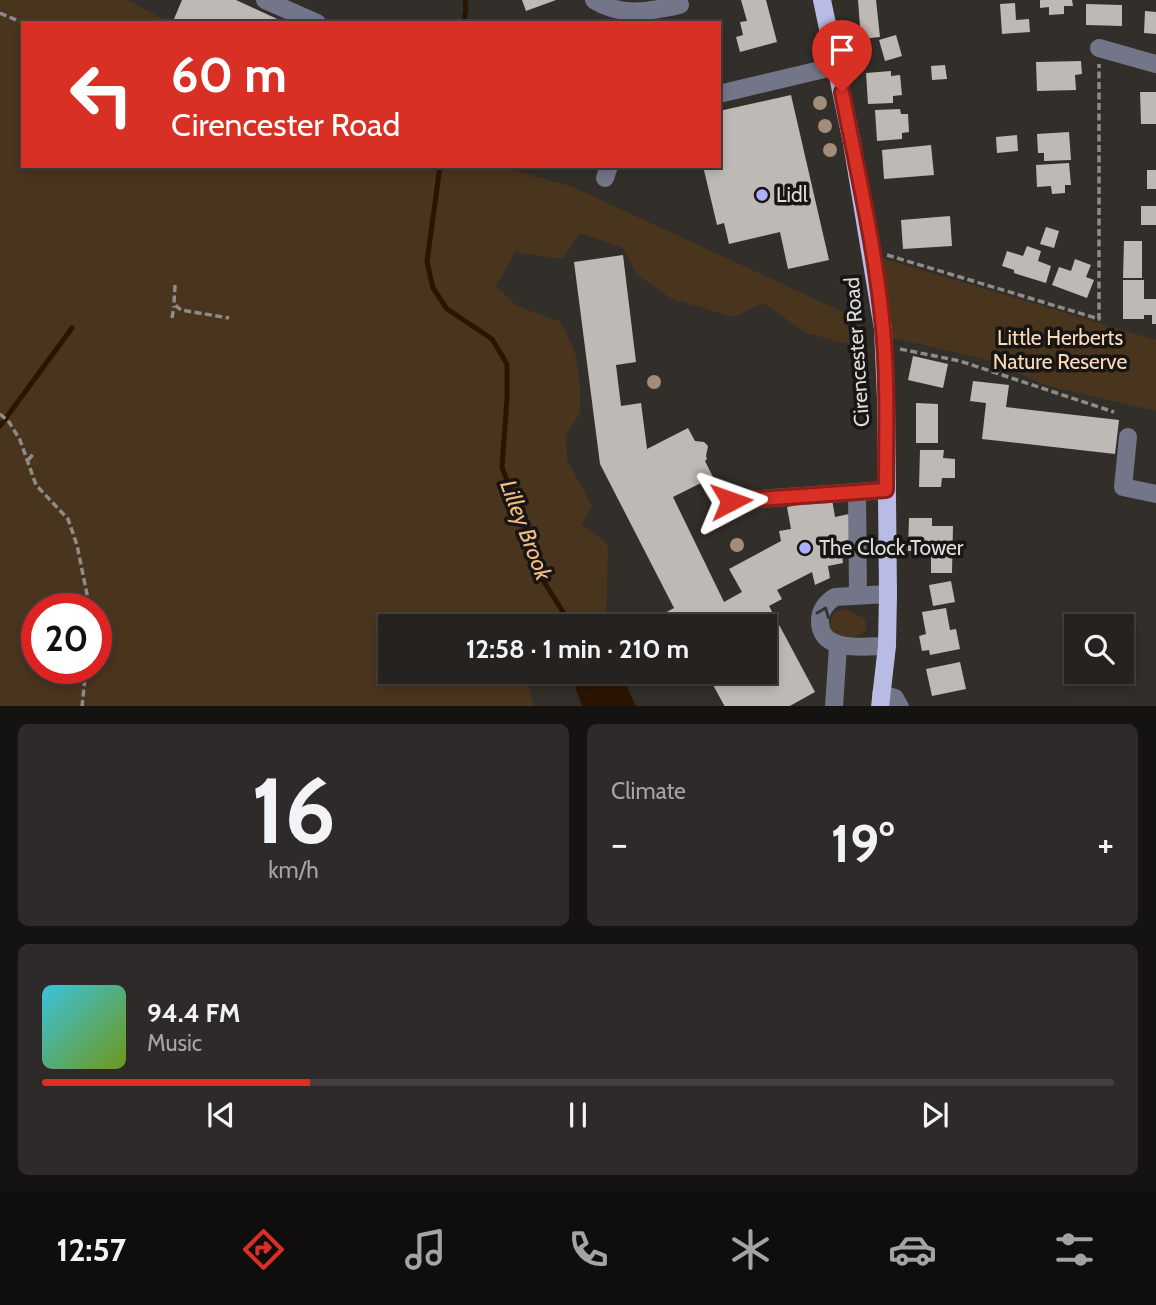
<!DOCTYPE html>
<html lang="en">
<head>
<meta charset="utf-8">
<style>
	body { margin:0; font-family:Cabin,sans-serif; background:#2e2a29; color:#f1f3f6; height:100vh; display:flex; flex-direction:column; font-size:26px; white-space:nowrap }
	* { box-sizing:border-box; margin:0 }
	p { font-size:23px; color:#a4a4a5 }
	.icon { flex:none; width:38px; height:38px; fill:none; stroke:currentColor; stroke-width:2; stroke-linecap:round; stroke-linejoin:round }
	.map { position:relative; height:706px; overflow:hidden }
	.details { display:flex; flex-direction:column; gap:18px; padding:18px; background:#151312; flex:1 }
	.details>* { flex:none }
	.banner { position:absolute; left:21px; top:21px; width:700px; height:147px; border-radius:0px; box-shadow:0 4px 10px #0003,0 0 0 2px #423f3e; background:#d93025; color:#fff; overflow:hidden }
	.tools { position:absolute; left:1064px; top:614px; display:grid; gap:14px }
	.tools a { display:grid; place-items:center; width:70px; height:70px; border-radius:0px; background:#262220; box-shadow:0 4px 10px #0003,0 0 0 2px #423f3e; font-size:35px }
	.speed { position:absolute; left:21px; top:593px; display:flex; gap:14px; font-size:35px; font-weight:700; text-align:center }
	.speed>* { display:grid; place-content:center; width:91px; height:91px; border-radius:50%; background:#262220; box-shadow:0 4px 10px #0003,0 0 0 2px #423f3e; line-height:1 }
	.speed .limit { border:10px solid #d22; background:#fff; color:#111 }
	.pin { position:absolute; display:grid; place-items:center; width:60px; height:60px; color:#fff; margin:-72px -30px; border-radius:50% 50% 50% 0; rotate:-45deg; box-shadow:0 0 7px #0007 }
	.pin .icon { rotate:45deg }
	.me { position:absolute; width:77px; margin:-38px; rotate:86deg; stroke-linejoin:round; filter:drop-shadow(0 0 5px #0008) }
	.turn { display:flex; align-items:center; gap:24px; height:147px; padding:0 35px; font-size:32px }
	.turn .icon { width:91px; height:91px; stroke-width:2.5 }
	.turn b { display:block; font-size:49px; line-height:60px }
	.big { font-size:52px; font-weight:700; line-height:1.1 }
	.details .widget { flex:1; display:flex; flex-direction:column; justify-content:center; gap:10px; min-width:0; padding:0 24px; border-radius:10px; background:#2e2a29 }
	.details .dial { align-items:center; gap:0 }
	.dial b { font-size:91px; line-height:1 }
	.song { display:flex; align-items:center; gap:21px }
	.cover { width:84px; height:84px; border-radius:10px; background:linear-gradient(135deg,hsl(190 70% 55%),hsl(80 70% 35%)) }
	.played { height:7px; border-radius:4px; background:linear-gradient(90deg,#d93025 25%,#423f3e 25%) }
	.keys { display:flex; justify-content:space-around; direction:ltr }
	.heat { display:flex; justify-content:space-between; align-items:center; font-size:38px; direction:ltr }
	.details .tiles { flex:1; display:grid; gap:18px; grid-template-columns:1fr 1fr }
	.widget:last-child { grid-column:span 2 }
	.trip { position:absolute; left:378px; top:614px; width:399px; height:70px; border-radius:0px; background:#262220; box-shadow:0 4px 10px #0003,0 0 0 2px #423f3e; font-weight:700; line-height:70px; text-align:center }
	.tabs { display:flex; height:112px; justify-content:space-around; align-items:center; background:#0f0e0d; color:#a4a4a5 }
	.tabs .icon { width:49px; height:49px }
	.tabs .on { color:#d93025 }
	.tabs b { font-size:32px; color:#f1f3f6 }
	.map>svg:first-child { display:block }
	.green { fill:#49341e; fill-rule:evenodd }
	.water { fill:#2b1500 }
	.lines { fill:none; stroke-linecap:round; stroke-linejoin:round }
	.stream { stroke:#2b1500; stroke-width:5 }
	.building { fill:#beb9b4 }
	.path { stroke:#8e8b88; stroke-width:3.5; stroke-dasharray:7 3.5; stroke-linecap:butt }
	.minor { stroke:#737588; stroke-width:18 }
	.major { stroke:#b8bbe3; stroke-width:18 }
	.tree { fill:#a18d79 }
	.oneway { stroke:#333237 }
	.route-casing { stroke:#8d1f18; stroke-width:18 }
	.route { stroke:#d93025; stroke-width:12 }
	.poi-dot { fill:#acaffb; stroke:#181614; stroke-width:2.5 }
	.labels { text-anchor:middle; stroke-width:7; stroke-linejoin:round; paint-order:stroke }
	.poi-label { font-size:21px; fill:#dfddda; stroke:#181614; text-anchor:start }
	.park-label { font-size:21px; fill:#fcdab9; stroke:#181614 }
	.street-label { font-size:21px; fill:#dfddda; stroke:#181614 }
	.water-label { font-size:23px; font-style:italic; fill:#f2bb82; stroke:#181614 }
</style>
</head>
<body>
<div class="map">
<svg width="1156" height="707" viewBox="0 0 1156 707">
	<rect width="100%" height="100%" fill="#322e2a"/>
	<g class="green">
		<path d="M0,0H127L171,23H23V166H500L573,187L860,320L863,348L806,333L763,303L734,317L672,299L637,275L623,248L580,233L563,259L515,252L496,286L517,306L561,322L575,352L580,384V413L566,436L567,460L592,506L581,524L608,544L606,626H523L507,612L511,626H390V672H524L534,706H0ZM96,609V668H37V609Z"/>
		<path d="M881,258L1156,340V411L1049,386L988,360L893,338Z"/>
		<path d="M845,609L866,619V630C857,638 849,639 837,637L829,625L835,612Z"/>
	</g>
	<path class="water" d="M570,672H620L636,706H582Z"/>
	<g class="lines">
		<g class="stream">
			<path d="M464,23L466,9L465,0"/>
			<path d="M440,166L427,262L433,288L447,309L492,339L507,364V398L502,467L544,582L572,626"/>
			<path d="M0,426L72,328"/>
		</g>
	</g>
	<g class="building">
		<path d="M182,0H236L286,23H181L174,19Z"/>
		<path d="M522,0H556L526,11Z"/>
		<path d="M741,0H766L777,42L740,52L736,37L743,35L740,22L747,21Z"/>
		<path d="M858,0H876L880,37L861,39Z"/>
		<path d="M1040,0H1072L1073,6H1064V14L1049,15V7L1040,8Z"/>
		<path d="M1015,3L1016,20L1029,19L1030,32L1002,34L1000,4Z"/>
		<path d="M1086,4L1122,5V26L1086,25Z"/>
		<path d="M1145,11L1156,12V34L1144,33Z"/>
		<path d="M896,35L902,56L885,61L879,40Z"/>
		<path d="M1081,61L1082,74L1075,75L1076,90L1037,91L1036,62Z"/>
		<path d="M945,65L947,79L932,80L931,66Z"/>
		<path d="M891,71V76L900,75L902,95L893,96V103L868,104L866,73Z"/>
		<path d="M1140,92H1156V124H1141Z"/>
		<path d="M791,95L829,260L788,269L780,232L729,244L724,223L717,225L703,166H719V111Z"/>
		<path d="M900,109L901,114H908L909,132L902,133V139L877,141L875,110Z"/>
		<path d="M1069,132L1071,160L1044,161V153H1038L1037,134Z"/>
		<path d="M1017,135L1018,151L997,153L996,137Z"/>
		<path d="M931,145L934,175L884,179L882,150Z"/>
		<path d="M1069,163L1071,185H1065V193L1052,194L1051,186L1037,187L1036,165Z"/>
		<rect x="1147" y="170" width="9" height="19"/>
		<rect x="1141" y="206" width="15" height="19"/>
		<path d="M950,216L952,246L903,249L901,220Z"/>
		<path d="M1046,227L1059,231L1054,248L1040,244Z"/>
		<path d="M1124,241H1142V278H1123Z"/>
		<path d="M1027,246L1041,251L1038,261L1051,266L1046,283L1014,273V270L1002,266L1007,251L1023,256Z"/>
		<path d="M623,255L636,362L616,365L621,406L641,403L647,449L688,428L695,441L704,442L708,446L706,456L707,459L705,461L713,477L673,497L724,602L742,592L729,569L781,541L779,531L791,529L787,507L832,499L835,517L849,514L853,539L840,542L843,563L828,566L830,578L815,585L812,572L777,590L782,599L769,606L815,692L788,707H725L706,672H765V626H670L663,614L674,608L600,464L574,262Z"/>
		<path d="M1075,259L1091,265L1086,277L1094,280L1087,298L1052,285L1059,267L1071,271Z"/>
		<path d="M1123,280H1144V299H1156V324H1152V315H1144V319H1123Z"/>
		<path d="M913,356L948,364L943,388L908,380Z"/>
		<path d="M973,381L1009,385L1006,407L1119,420L1115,454L982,439L986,403L970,401Z"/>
		<path d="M916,403L938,404V443H916Z"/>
		<path d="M920,450H944L943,458L955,459V478H942L941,487H919Z"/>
		<path d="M909,518H932V526H953L952,573H931V551H908Z"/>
		<path d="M951,581L955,602L933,606L929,585Z"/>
		<path d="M946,608L950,630L956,629L960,649L930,655L929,650L922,651L919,636L926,634L922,612Z"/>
		<path d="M960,662L966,689L932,696L926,669Z"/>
	</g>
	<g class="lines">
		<g class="path">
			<path d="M0,13L23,23"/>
			<path d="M887,255L1099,319V64"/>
			<path d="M175,285L174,304L181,310L229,318"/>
			<path d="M172,318L174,306"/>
			<path d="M900,349L960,361L1114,412"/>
			<path d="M0,414L9,422L20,440L36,485L68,519L77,545L90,609"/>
			<path d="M28,460L35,452"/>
			<path d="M82,707L86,668"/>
		</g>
		<g class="minor">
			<path d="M265,0L317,23"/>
			<path d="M594,0C623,18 649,11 680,5"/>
			<path d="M1099,48L1156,64"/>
			<path d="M719,94L837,66"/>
			<path d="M605,178L609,166"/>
			<path d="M1128,437L1123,487L1156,494"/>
			<path d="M857,492L858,594"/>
			<path d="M731,501L886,490"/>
			<path d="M887,646C865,646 818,654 820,619C821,608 827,602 835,597L888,594"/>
			<path d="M881,694L895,698L900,707"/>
			<path d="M834,707L838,646"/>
		</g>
		<path class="major" d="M822,0L852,143L883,329L886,398L888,594L887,646L880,707"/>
	</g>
	<g class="tree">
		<circle cx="820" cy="103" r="7"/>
		<circle cx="825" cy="126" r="7"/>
		<circle cx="830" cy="150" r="7"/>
		<circle cx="654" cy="382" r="7"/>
		<circle cx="737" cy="545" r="7"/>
	</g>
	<defs><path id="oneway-chevron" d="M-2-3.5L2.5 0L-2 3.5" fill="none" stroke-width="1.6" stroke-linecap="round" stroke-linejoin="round" transform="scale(1.75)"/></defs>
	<use class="oneway" href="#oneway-chevron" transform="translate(824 612) rotate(-68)"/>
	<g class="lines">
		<defs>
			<path id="route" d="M731,501L886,490C886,437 888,383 883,329C876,250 857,170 842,92"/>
		</defs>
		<use href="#route" class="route-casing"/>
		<use href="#route" class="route"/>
	</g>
	<g class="poi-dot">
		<circle cx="762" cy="195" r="7"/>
		<circle cx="805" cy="548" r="7"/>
	</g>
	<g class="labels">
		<g class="poi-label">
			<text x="776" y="202">Lidl</text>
			<text x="819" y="555">The Clock Tower</text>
		</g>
		<g class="park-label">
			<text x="1060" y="345">Little Herberts<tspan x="1060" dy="24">Nature Reserve</tspan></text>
		</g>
		<g class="street-label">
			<text transform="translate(857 352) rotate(-94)" y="7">Cirencester Road</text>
		</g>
		<g class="water-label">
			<text transform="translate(526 530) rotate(69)" y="8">Lilley Brook</text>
		</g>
	</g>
</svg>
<div class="tools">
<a><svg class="icon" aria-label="search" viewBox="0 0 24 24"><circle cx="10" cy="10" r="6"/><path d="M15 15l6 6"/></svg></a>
</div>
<div class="speed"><div class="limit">20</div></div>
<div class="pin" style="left:842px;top:92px;background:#d93025"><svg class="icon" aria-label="arrive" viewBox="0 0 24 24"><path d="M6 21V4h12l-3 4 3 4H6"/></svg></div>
<svg class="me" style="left:731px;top:501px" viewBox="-20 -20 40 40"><path d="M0-17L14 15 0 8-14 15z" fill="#d93025" stroke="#fff" stroke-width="4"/></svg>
<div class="trip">12:58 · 1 min · 210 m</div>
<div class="banner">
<div class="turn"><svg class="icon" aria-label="left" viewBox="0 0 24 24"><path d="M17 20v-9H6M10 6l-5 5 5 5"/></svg><div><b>60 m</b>Cirencester Road</div></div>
</div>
</div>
<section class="details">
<div class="tiles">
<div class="widget dial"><b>16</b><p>km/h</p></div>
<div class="widget"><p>Climate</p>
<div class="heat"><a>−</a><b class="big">19°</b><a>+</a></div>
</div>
<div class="widget">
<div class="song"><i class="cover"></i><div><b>94.4 FM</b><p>Music</p></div></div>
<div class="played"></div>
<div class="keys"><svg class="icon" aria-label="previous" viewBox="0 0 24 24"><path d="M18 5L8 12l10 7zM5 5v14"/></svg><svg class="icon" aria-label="pause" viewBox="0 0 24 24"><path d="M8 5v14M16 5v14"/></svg><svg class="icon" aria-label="next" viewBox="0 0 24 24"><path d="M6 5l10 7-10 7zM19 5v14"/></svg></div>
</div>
</div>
</section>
<nav class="tabs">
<b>12:57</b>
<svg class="icon on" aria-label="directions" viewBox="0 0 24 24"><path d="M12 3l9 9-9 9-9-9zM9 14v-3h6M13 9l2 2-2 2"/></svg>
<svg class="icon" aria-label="music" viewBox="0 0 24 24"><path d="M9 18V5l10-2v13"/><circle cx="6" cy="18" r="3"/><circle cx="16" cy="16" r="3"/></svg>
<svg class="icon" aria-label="phone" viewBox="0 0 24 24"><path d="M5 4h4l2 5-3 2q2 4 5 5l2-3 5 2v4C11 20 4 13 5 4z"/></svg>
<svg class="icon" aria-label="climate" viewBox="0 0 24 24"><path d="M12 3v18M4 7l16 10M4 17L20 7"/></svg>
<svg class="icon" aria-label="car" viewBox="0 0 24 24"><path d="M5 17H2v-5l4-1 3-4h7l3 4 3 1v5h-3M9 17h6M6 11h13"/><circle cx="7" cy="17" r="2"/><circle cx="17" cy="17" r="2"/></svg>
<svg class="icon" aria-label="filters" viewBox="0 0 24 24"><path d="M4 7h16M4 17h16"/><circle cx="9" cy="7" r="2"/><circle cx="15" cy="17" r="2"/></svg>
</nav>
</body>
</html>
